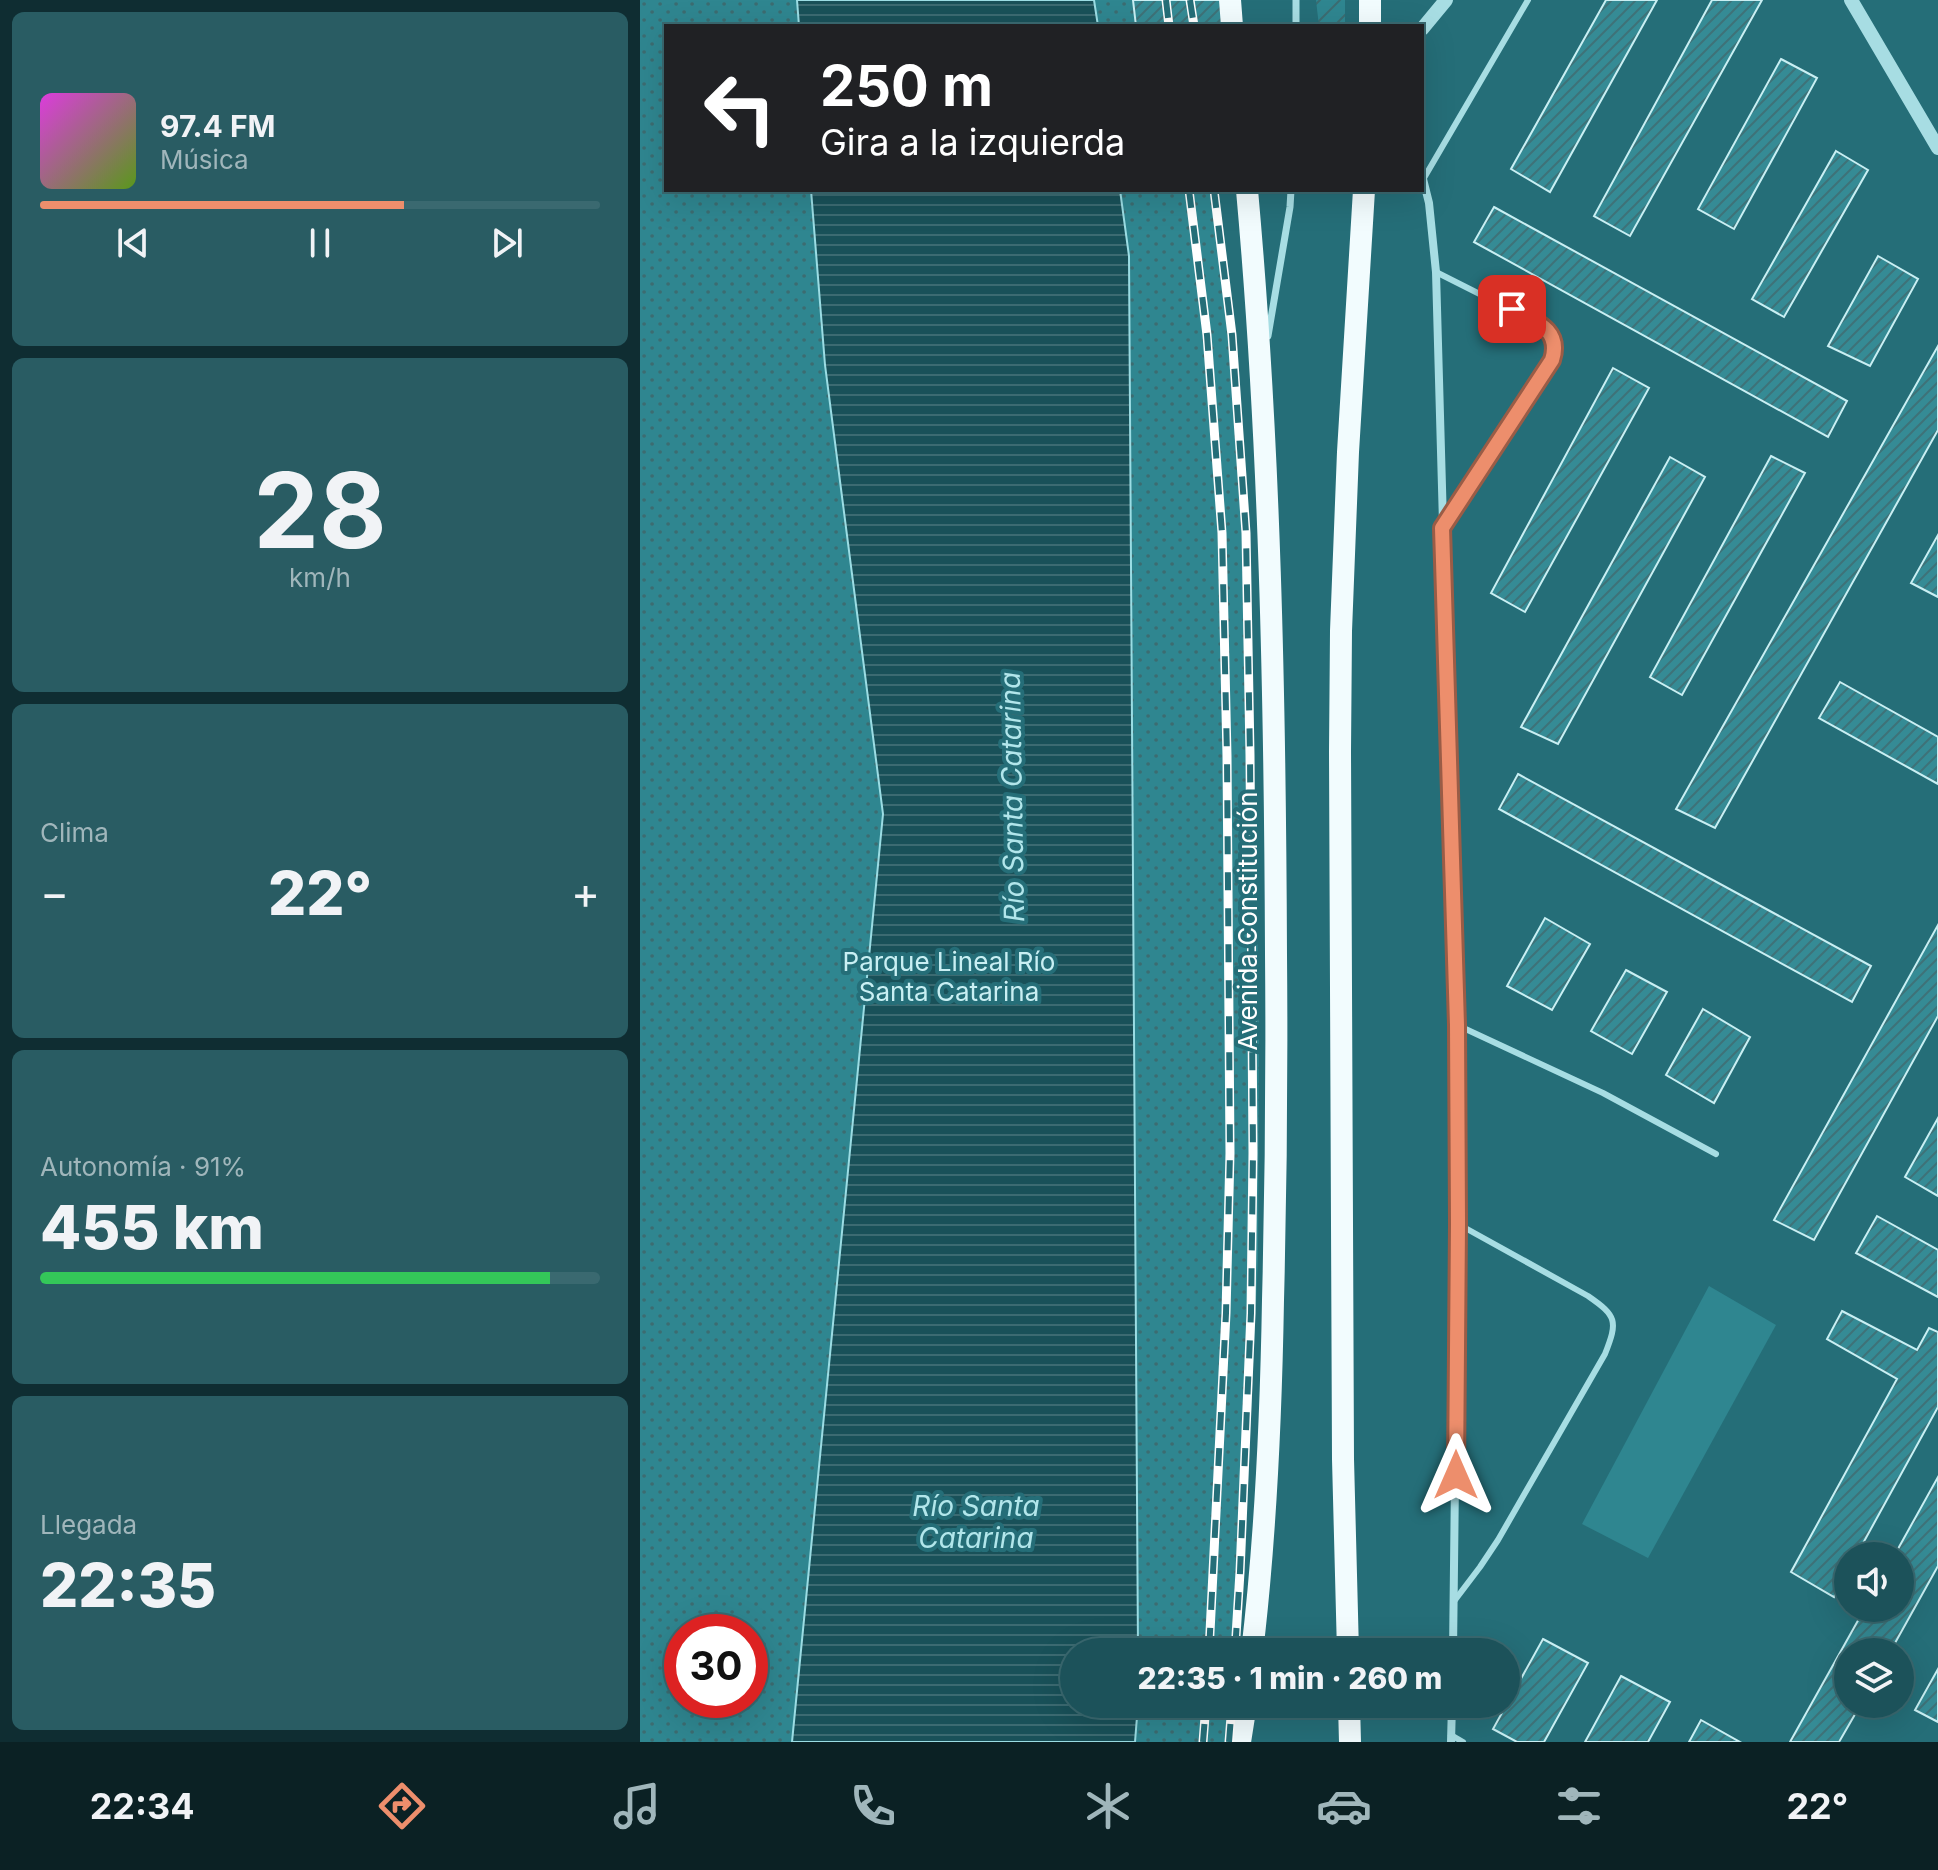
<!DOCTYPE html>
<html lang="es">
<head>
<meta charset="utf-8">
<style>
	body { margin:0; font-family:Inter,sans-serif; background:#295c63; color:#f1f3f6; height:100vh; display:flex; flex-direction:column; font-size:30px; white-space:nowrap }
	* { box-sizing:border-box; margin:0 }
	p { font-size:26px; color:#a0b6bb }
	.icon { flex:none; width:44px; height:44px; fill:none; stroke:currentColor; stroke-width:2; stroke-linecap:round; stroke-linejoin:round }
	.map { position:relative; flex:1; overflow:hidden }
	.panel { display:flex; flex-direction:column; gap:12px; padding:12px; background:#0f2d32; width:640px }
	.panel>* { flex:none }
	.guide { position:absolute; left:24px; top:24px; width:760px; height:168px; border-radius:0px; box-shadow:0 8px 32px #0002,0 0 0 2px #3a6970; background:#202124; color:#fff; overflow:hidden }
	.tools { position:absolute; left:1194px; top:1542px; display:grid; gap:16px }
	.tools a { display:grid; place-items:center; width:80px; height:80px; border-radius:50%; background:#1c525a; box-shadow:0 8px 32px #0002,0 0 0 2px #3a6970; font-size:40px }
	.speed { position:absolute; left:24px; top:1614px; display:flex; gap:16px; font-size:40px; font-weight:700; text-align:center }
	.speed>* { display:grid; place-content:center; width:104px; height:104px; border-radius:50%; background:#1c525a; box-shadow:0 8px 32px #0002,0 0 0 2px #3a6970; line-height:1 }
	.speed .limit { border:12px solid #d22; background:#fff; color:#111 }
	.pin { position:absolute; display:grid; place-items:center; width:68px; height:68px; color:#fff; margin:-34px; border-radius:16px; box-shadow:0 4px 12px #0006 }
	.me { position:absolute; width:88px; margin:-44px; rotate:0deg; stroke-linejoin:round; filter:drop-shadow(0 0 6px #0008) }
	.turn { display:flex; align-items:center; gap:28px; height:168px; padding:0 24px; font-size:36px }
	.turn .icon { width:104px; height:104px; stroke-width:2.5 }
	.turn b { display:block; font-size:56px; line-height:68px }
	.big { font-size:60px; font-weight:800; line-height:1.1 }
	.panel .widget { flex:1; display:flex; flex-direction:column; justify-content:center; gap:12px; min-width:0; padding:0 28px; border-radius:12px; background:#295c63 }
	.panel .dial { align-items:center; gap:0 }
	.dial b { font-size:104px; line-height:1 }
	.song { display:flex; align-items:center; gap:24px }
	.cover { width:96px; height:96px; border-radius:12px; background:linear-gradient(135deg,hsl(300 70% 55%),hsl(90 70% 35%)) }
	.played { height:8px; border-radius:4px; background:linear-gradient(90deg,#ed8e6c 65%,#3a6970 65%) }
	.keys { display:flex; justify-content:space-around; direction:ltr }
	.heat { display:flex; justify-content:space-between; align-items:center; font-size:44px; direction:ltr }
	.charge { height:12px; border-radius:6px; background:linear-gradient(90deg,#34c759 91%,#3a6970 0) }
	.trip { position:absolute; left:420px; top:1638px; width:460px; height:80px; border-radius:40px; background:#1c525a; box-shadow:0 8px 32px #0002,0 0 0 2px #3a6970; font-weight:800; line-height:80px; text-align:center }
	.menu { display:flex; height:128px; justify-content:space-around; align-items:center; background:#0b2124; color:#a0b6bb }
	.menu .icon { width:56px; height:56px }
	.menu .current { color:#ed8e6c }
	.menu b { font-size:36px; color:#f1f3f6 }
	main { display:flex; flex:1; min-height:0 }
	.map>svg:first-child { display:block }
	.grass { fill:#2f8690 }
	.park { fill:url(#park-dots); fill-rule:evenodd }
	.garden { fill:url(#garden-furrows) }
	.water { fill:url(#water-rules); stroke:#9bdde4; stroke-width:2 }
	.building { fill:url(#building-hatch); stroke:#c9eff3; stroke-width:2 }
	.lines { fill:none; stroke-linecap:round; stroke-linejoin:round }
	.service { stroke:#a7dde3; stroke-width:6 }
	.pedestrian { stroke:#a7dde3; stroke-width:7 }
	.minor { stroke:#a7dde3; stroke-width:8 }
	.tertiary { stroke:#a7dde3; stroke-width:14 }
	.trunk { stroke:#f2fcfe; stroke-width:22 }
	.rail-casing { stroke:#fff; stroke-width:9 }
	.rail { stroke:#256e78; stroke-width:6; stroke-dasharray:18; stroke-linecap:butt }
	.route-casing { stroke:#9a5c46; stroke-width:20 }
	.route { stroke:#ed8e6c; stroke-width:14 }
	.labels { text-anchor:middle; stroke-width:8; stroke-linejoin:round; paint-order:stroke }
	.street-label { font-size:26px; fill:#fff; stroke:#256e78 }
	.park-label { font-size:26px; fill:#c9eff3; stroke:#256e78 }
	.water-label { font-size:28px; font-style:italic; fill:#b2e6eb; stroke:#256e78 }
</style>
</head>
<body>
<main>
<section class="panel">
<div class="widget">
<div class="song"><i class="cover"></i><div><b>97.4 FM</b><p>Música</p></div></div>
<div class="played"></div>
<div class="keys"><svg class="icon" aria-label="previous" viewBox="0 0 24 24"><path d="M18 5L8 12l10 7zM5 5v14"/></svg><svg class="icon" aria-label="pause" viewBox="0 0 24 24"><path d="M8 5v14M16 5v14"/></svg><svg class="icon" aria-label="next" viewBox="0 0 24 24"><path d="M6 5l10 7-10 7zM19 5v14"/></svg></div>
</div>
<div class="widget dial"><b>28</b><p>km/h</p></div>
<div class="widget"><p>Clima</p>
<div class="heat"><a>−</a><b class="big">22°</b><a>+</a></div>
</div>
<div class="widget"><p>Autonomía · 91%</p><b class="big">455 km</b><div class="charge"></div></div>
<div class="widget"><p>Llegada</p><b class="big">22:35</b></div>
</section>
<div class="map">
<svg width="1298" height="1742" viewBox="0 0 1298 1742">
	<defs>
		<pattern id="park-dots" width="8" height="8" patternUnits="userSpaceOnUse" patternTransform="scale(2)"><rect width="8" height="8" fill="#2f8690"/><path d="M2 2h.1M6 6h.1" fill="none" stroke="#3c6c71" stroke-width="1.8" stroke-linecap="round"/></pattern>
		<pattern id="garden-furrows" width="10" height="10" patternUnits="userSpaceOnUse" patternTransform="scale(2)"><rect width="10" height="10" fill="#2f8690"/><path d="M-1 1l2-2M0 10L10 0M9 11l2-2" fill="none" stroke="#3c6c71"/></pattern>
		<pattern id="water-rules" width="6" height="5" patternUnits="userSpaceOnUse" patternTransform="scale(2)"><rect width="6" height="5" fill="#195159"/><path d="M0 2.5h6" fill="none" stroke="#3c6b72"/></pattern>
		<pattern id="building-hatch" width="6" height="6" patternUnits="userSpaceOnUse" patternTransform="scale(2)"><rect width="6" height="6" fill="#358b95"/><path d="M-1 1l2-2M0 6l6-6M5 7l2-2" fill="none" stroke="#3e7278"/></pattern>
	</defs>
	<rect width="100%" height="100%" fill="#256e78"/>
	<path class="grass" d="M1069,1286L1136,1325L1008,1558L942,1524Z"/>
	<path class="park" d="M0,0H552L555,26H26V190H574L591,360L598,449L613,728L619,1013L618,1259L604,1574L597,1652H434V1704H592L588,1742H0ZM42,1632H110V1700H42Z"/>
	<path class="garden" d="M676,0H705V26H679Z"/>
	<g class="water">
		<path d="M157,0H454L458,26H159Z"/>
		<path d="M171,190H480L489,256L498,1652H434V1704H498L495,1742H152L243,814L185,365Z"/>
	</g>
	<g class="building">
		<path d="M493,0H582L585,26H496Z"/>
		<path d="M966,0H1017L910,192L871,169Z"/>
		<path d="M1072,0H1122L990,236L954,216Z"/>
		<path d="M1141,59L1177,78L1094,229L1058,209Z"/>
		<path d="M1196,151L1228,170L1144,317L1112,299Z"/>
		<path d="M854,207L1207,401L1188,437L834,242Z"/>
		<path d="M1238,256L1278,279L1230,366L1188,346Z"/>
		<path d="M1298,346V430L1075,828L1036,809Z"/>
		<path d="M973,368L1009,388L885,612L851,593Z"/>
		<path d="M1131,456L1165,473L1042,695L1010,677Z"/>
		<path d="M1030,457L1065,477L918,744L881,727Z"/>
		<path d="M1298,535V597L1271,583Z"/>
		<path d="M1200,682L1298,737V784L1179,718Z"/>
		<path d="M878,774L1231,966L1212,1002L859,809Z"/>
		<path d="M905,918L950,944L912,1010L867,986Z"/>
		<path d="M1298,925V1016L1174,1240L1134,1220Z"/>
		<path d="M986,970L1027,992L992,1054L951,1031Z"/>
		<path d="M1063,1009L1110,1037L1074,1103L1026,1075Z"/>
		<path d="M1298,1118V1196L1265,1177Z"/>
		<path d="M1237,1216L1298,1250V1297L1216,1253Z"/>
		<path d="M1202,1311L1277,1350L1289,1328L1298,1332V1407L1216,1556H1208V1571L1194,1597L1151,1572L1257,1379L1187,1339Z"/>
		<path d="M1298,1477V1566L1250,1652H1208V1704H1221L1199,1742H1150L1225,1608H1260V1556H1254Z"/>
		<path d="M903,1639L948,1663L904,1742H877L853,1729Z"/>
		<path d="M1298,1669V1722L1275,1710Z"/>
		<path d="M981,1676L1030,1702L1008,1742H945Z"/>
		<path d="M1061,1720L1100,1742H1049Z"/>
	</g>
	<g class="lines">
		<g class="service">
			<path d="M784,178L888,0"/>
			<path d="M796,272L897,323C911,332 917,343 912,360L803,526"/>
			<path d="M817,1025L963,1093L1076,1154"/>
			<path d="M815,1600L840,1567L858,1540L965,1354C978,1321 977,1316 948,1296L818,1224"/>
			<path d="M811,1735L823,1742"/>
		</g>
		<g class="pedestrian">
			<path d="M656,0V26"/>
			<path d="M628,336L650,207L651,190"/>
		</g>
		<g class="minor">
			<path d="M782,175L789,203L796,272L817,1025L818,1224L813,1652"/>
			<path d="M811,1742L812,1704"/>
		</g>
		<g class="tertiary">
			<path d="M1211,0L1298,148"/>
			<path d="M782,29L806,0"/>
		</g>
		<g class="trunk">
			<path d="M590,0L592,26"/>
			<path d="M730,0V26"/>
			<path d="M607,190C630,444 635,699 636,954C637,1069 636,1184 633,1300C631,1418 626,1535 612,1652"/>
			<path d="M708,1652L703,1459L700,751L701,631L708,452L724,190"/>
			<path d="M709,1704L710,1742"/>
			<path d="M600,1742L606,1704"/>
		</g>
		<defs>
			<g id="rail">
				<path d="M526,0L529,26"/>
				<path d="M550,0L554,26"/>
				<path d="M549,190L567,335L582,533L587,756L590,1153L586,1313L569,1652"/>
				<path d="M574,190L592,335L606,533L610,755L613,1153L611,1313L600,1572L595,1652"/>
				<path d="M563,1742L566,1704"/>
				<path d="M589,1742L592,1704"/>
			</g>
		</defs>
		<use href="#rail" class="rail-casing"/>
		<use href="#rail" class="rail"/>
	</g>
	<g class="lines">
		<defs>
			<path id="route" d="M816,1475L818,1224L817,1025L802,528L912,360C922,329 894,321 872,309"/>
		</defs>
		<use href="#route" class="route-casing"/>
		<use href="#route" class="route"/>
	</g>
	<g class="labels">
		<g class="street-label">
			<text transform="translate(608 921) rotate(-90)" y="9">Avenida Constitución</text>
		</g>
		<g class="park-label">
			<text x="309" y="971">Parque Lineal Río<tspan x="309" dy="30">Santa Catarina</tspan></text>
		</g>
		<g class="water-label">
			<text transform="translate(372 797) rotate(-91)" y="10">Río Santa Catarina</text>
			<text x="336" y="1516">Río Santa<tspan x="336" dy="32">Catarina</tspan></text>
		</g>
	</g>
</svg>
<div class="tools">
<a><svg class="icon" aria-label="sound" viewBox="0 0 24 24"><path d="M4 9h4l5-4v14l-5-4H4zM17 9q2 3 0 6"/></svg></a>
<a><svg class="icon" aria-label="layers" viewBox="0 0 24 24"><path d="M12 4l9 5-9 5-9-5zM3 14l9 5 9-5"/></svg></a>
</div>
<div class="speed"><div class="limit">30</div></div>
<div class="pin" style="left:872px;top:309px;background:#d93025"><svg class="icon" aria-label="arrive" viewBox="0 0 24 24"><path d="M6 21V4h12l-3 4 3 4H6"/></svg></div>
<svg class="me" style="left:816px;top:1475px" viewBox="-20 -20 40 40"><path d="M0-17L14 15 0 8-14 15z" fill="#ed8e6c" stroke="#fff" stroke-width="4"/></svg>
<div class="trip">22:35 · 1 min · 260 m</div>
<div class="guide">
<div class="turn"><svg class="icon" aria-label="left" viewBox="0 0 24 24"><path d="M17 20v-9H6M10 6l-5 5 5 5"/></svg><div><b>250 m</b>Gira a la izquierda</div></div>
</div>
</div>
</main>
<nav class="menu">
<b>22:34</b>
<svg class="icon current" aria-label="directions" viewBox="0 0 24 24"><path d="M12 3l9 9-9 9-9-9zM9 14v-3h6M13 9l2 2-2 2"/></svg>
<svg class="icon" aria-label="music" viewBox="0 0 24 24"><path d="M9 18V5l10-2v13"/><circle cx="6" cy="18" r="3"/><circle cx="16" cy="16" r="3"/></svg>
<svg class="icon" aria-label="phone" viewBox="0 0 24 24"><path d="M5 4h4l2 5-3 2q2 4 5 5l2-3 5 2v4C11 20 4 13 5 4z"/></svg>
<svg class="icon" aria-label="climate" viewBox="0 0 24 24"><path d="M12 3v18M4 7l16 10M4 17L20 7"/></svg>
<svg class="icon" aria-label="car" viewBox="0 0 24 24"><path d="M5 17H2v-5l4-1 3-4h7l3 4 3 1v5h-3M9 17h6M6 11h13"/><circle cx="7" cy="17" r="2"/><circle cx="17" cy="17" r="2"/></svg>
<svg class="icon" aria-label="filters" viewBox="0 0 24 24"><path d="M4 7h16M4 17h16"/><circle cx="9" cy="7" r="2"/><circle cx="15" cy="17" r="2"/></svg>
<b>22°</b>
</nav>
</body>
</html>
